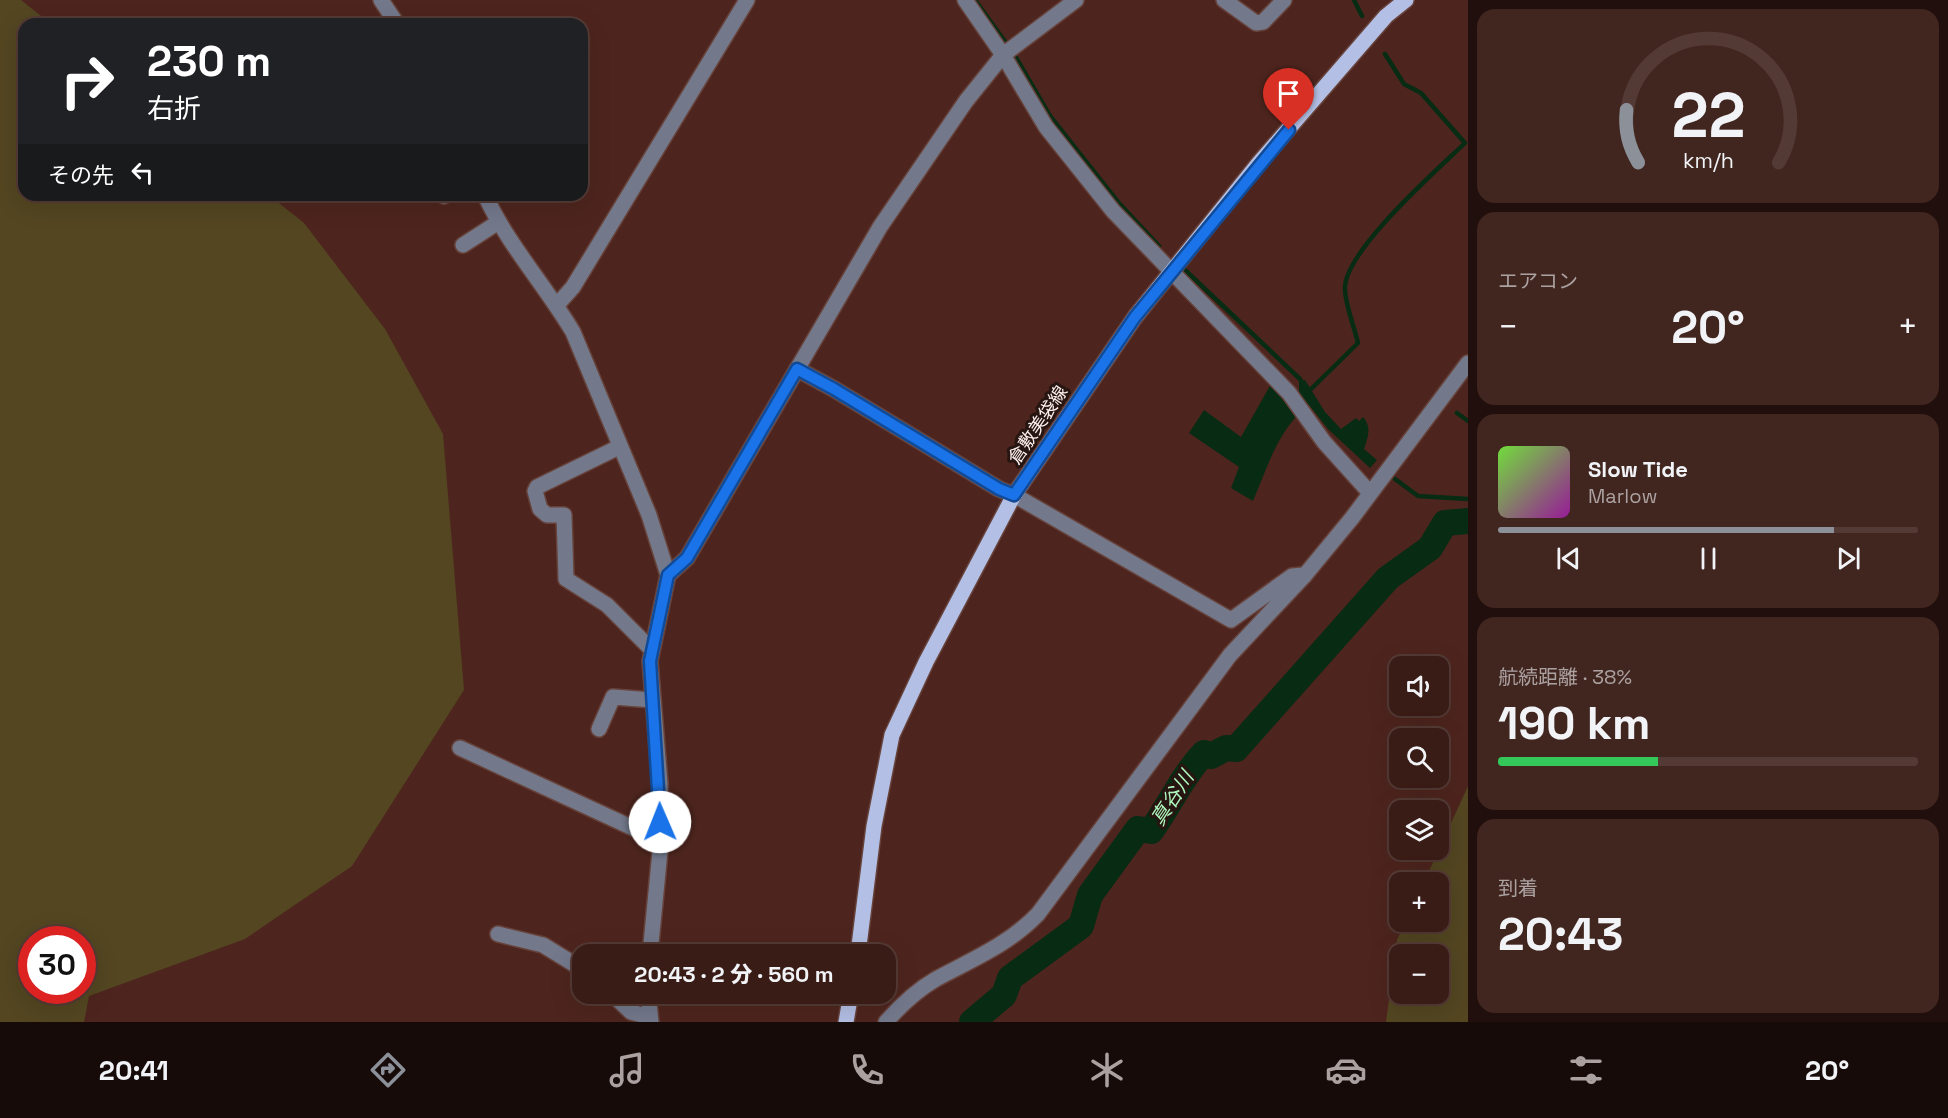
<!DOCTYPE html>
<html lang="ja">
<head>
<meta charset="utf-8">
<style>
	body { margin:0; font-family:"Space Grotesk","Noto Sans JP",sans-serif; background:#41251f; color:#f1f3f6; height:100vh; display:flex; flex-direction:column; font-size:22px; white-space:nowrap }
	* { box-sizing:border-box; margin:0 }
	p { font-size:20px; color:#aba1a1 }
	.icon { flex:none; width:33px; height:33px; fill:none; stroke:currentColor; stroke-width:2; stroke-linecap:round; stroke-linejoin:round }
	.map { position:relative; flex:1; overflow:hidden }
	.side { display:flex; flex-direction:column; gap:9px; padding:9px; background:#200f0c; width:480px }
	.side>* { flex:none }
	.top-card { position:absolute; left:18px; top:18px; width:570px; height:183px; border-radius:18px; box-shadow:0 6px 24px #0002,0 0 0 2px #543a35; background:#202124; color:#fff; overflow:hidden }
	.buttons { position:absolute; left:1389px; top:656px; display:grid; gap:12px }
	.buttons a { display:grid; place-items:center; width:60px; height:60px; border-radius:12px; background:#3a1c16; box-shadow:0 6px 24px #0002,0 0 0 2px #543a35; font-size:30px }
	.speed { position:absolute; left:18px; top:926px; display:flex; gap:12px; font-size:30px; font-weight:700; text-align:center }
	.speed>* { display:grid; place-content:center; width:78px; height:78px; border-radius:50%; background:#3a1c16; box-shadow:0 6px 24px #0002,0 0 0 2px #543a35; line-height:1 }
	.speed .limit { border:9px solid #d22; background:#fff; color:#111 }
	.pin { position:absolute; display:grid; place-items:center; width:51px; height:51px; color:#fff; margin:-62px -26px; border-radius:50% 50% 50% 0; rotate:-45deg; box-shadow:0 0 6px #0007 }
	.pin .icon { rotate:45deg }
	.me { position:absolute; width:66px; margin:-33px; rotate:359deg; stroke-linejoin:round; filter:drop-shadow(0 0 4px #0008) }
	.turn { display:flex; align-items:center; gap:21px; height:126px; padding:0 30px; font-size:27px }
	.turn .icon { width:78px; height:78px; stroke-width:2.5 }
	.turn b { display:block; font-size:42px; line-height:51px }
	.then { display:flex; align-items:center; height:57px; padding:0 30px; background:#0003; gap:12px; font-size:22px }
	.big { font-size:45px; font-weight:800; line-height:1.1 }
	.side .card { flex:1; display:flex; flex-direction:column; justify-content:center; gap:9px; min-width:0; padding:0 21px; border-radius:18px; background:#41251f }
	.side .dial { align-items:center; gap:0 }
	.dial svg { height:156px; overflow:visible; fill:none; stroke:#543a35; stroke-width:7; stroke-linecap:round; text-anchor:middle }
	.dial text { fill:#f1f3f6; stroke:none }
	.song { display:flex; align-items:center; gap:18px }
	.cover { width:72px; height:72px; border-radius:9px; background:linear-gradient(135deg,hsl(100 70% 55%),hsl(300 70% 35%)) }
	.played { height:6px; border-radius:3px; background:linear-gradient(90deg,#8c9099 80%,#543a35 80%) }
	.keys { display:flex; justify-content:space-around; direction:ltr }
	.heat { display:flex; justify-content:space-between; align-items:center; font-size:33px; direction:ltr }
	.charge { height:9px; border-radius:4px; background:linear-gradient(90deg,#34c759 38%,#543a35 0) }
	.trip { position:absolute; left:572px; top:944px; width:324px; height:60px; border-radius:18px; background:#3a1c16; box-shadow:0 6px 24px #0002,0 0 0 2px #543a35; font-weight:800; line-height:60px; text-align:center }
	.tabs { display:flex; height:96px; justify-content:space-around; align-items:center; background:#170b09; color:#aba1a1 }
	.tabs .icon { width:42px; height:42px }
	.tabs .current { color:#8c9099 }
	.tabs b { font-size:27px; color:#f1f3f6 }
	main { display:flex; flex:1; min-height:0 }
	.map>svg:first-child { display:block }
	.green { fill:#534621; fill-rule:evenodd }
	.water { fill:#072b13 }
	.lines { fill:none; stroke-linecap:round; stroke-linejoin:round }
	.stream { stroke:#072b13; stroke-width:4.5 }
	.river { stroke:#072b13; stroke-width:26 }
	.minor-casing { stroke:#66423b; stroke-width:18 }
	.major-casing { stroke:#66423b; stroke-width:18 }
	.minor { stroke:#73798b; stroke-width:15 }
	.major { stroke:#b3bfe4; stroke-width:15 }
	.route-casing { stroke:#114b97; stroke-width:15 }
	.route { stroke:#1a73e8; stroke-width:10 }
	.labels { text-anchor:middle; stroke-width:6; stroke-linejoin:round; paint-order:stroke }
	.street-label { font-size:18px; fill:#fdf1ef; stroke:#271511 }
	.water-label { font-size:20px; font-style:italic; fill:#aff9bf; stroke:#271511 }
</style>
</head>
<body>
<main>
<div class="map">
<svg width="1468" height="1022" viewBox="0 0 1468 1022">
	<rect width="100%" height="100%" fill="#4e251e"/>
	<g class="green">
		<path d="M0,0H21L51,24H24V195H269L304,223L385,329L443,434L464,690L352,866L245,939L89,996L84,1022H0ZM32,939H82V990H32Z"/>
		<path d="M1468,786V1022H1386L1397,940L1406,921H1438V882H1424ZM1400,954H1438V993H1400Z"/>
	</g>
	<path class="water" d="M1305,380L1325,412L1341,429L1356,418L1359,421L1363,417C1372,427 1368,437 1364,449L1377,460L1370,468L1328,429L1309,405C1279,427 1267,468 1253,501L1231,488L1239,467L1189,433L1204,410L1241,437L1271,384L1299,395V381Z"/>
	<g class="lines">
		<g class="stream">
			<path d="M975,0L1014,54L1050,116L1118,202L1159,246"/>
			<path d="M1354,0L1362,16"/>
			<path d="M1185,270L1300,379L1303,385"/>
			<path d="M1307,393L1358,343C1354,326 1346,307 1345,290C1342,253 1437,170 1465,143L1421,93L1404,84L1385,54"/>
			<path d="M1457,413L1468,421"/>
			<path d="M1395,479L1418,496L1468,499"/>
		</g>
		<path class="river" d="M972,1022L1004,995L1010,978L1081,926L1090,895L1138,829L1151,831C1170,805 1182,776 1204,753L1211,756L1226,748L1236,749L1388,578L1430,548L1445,523L1468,521"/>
		<defs>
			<g id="minor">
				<path d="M381,0L397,24"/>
				<path d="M965,0L1003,55L1046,127L1113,211L1289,393L1324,442L1370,493"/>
				<path d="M1224,0L1256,23L1263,22L1284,0"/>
				<path d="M485,195C508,245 545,285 573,332L649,515L668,575L650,661L660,783L661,841L650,954"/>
				<path d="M444,196L445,195"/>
				<path d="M463,245L497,223"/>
				<path d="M557,305L573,287L747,0"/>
				<path d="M797,369L834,389L999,489L1014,495L1231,620L1292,576L1303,575"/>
				<path d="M619,447L537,487L535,491L540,509L547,515H564L566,579L607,605L651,649"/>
				<path d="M668,575L687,558L880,227L966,101L1003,55L1076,0"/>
				<path d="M599,729L613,697L652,700"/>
				<path d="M460,748L661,841"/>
				<path d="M498,934L543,945L582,969"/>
				<path d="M611,993L631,1012L649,1017"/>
				<path d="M648,993L651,1022"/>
				<path d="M886,1022C900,1006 917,990 936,979C973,959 1008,945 1038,914L1230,655L1305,575L1352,518L1468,363"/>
			</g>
			<g id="major">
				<path d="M858,954L874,826L892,735L926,662L1014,495L1135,317L1258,164L1386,16L1406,0"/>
				<path d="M846,1022L851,993"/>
			</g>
		</defs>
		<use href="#minor" class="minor-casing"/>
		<use href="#major" class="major-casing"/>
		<use href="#minor" class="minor"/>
		<use href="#major" class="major"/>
	</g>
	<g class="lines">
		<defs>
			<path id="route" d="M660,822L650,661L668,575L687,558L797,369L834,389L999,489L1014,495L1135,317L1289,130"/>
		</defs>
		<use href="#route" class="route-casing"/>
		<use href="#route" class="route"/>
	</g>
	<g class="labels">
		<g class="street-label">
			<text transform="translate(1038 425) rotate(-56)" y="6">倉敷美袋線</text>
		</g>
		<g class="water-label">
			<text transform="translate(1172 798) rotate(-57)" y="7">真谷川</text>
		</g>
	</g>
</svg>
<div class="buttons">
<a><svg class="icon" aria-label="sound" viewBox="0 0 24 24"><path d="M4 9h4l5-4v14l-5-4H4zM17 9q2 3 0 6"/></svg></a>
<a><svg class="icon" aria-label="search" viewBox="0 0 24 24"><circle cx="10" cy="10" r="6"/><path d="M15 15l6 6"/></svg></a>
<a><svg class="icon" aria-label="layers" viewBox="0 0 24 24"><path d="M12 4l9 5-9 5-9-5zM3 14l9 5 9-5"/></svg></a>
<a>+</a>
<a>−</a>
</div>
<div class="speed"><div class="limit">30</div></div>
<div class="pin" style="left:1289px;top:130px;background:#d93025"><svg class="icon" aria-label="arrive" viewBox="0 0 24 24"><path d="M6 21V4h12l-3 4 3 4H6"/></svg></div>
<svg class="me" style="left:660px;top:822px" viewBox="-20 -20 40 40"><circle r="19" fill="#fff"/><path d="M0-13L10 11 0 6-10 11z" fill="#1a73e8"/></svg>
<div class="trip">20:43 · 2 分 · 560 m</div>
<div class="top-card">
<div class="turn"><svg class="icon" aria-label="right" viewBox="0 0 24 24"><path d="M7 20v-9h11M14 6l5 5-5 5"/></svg><div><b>230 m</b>右折</div></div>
<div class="then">その先<svg class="icon" aria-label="left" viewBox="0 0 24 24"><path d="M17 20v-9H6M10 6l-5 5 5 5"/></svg></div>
</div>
</div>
<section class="side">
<div class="card dial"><svg viewBox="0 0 100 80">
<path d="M14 69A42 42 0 1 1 86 69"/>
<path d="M14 69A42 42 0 0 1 8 42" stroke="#8c9099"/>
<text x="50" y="56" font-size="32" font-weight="700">22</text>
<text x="50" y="72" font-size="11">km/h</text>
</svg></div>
<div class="card"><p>エアコン</p>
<div class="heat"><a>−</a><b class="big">20°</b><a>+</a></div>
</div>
<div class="card">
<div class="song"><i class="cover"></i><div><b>Slow Tide</b><p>Marlow</p></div></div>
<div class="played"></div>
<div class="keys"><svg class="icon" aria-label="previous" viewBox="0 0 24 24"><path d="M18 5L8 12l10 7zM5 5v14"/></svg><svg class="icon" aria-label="pause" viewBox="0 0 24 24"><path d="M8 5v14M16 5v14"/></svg><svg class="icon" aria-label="next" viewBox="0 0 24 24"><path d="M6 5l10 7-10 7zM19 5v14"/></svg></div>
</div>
<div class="card"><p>航続距離 · 38%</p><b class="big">190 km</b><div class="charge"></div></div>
<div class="card"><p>到着</p><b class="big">20:43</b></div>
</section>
</main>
<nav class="tabs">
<b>20:41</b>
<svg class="icon current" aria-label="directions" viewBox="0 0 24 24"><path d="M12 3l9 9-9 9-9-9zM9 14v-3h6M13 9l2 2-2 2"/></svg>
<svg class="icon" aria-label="music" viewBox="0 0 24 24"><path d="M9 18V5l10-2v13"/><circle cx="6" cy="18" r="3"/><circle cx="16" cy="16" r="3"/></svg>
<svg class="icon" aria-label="phone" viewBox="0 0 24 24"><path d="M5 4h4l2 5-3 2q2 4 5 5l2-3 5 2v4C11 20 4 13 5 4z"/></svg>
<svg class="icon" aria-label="climate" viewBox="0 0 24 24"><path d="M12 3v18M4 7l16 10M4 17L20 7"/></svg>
<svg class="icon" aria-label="car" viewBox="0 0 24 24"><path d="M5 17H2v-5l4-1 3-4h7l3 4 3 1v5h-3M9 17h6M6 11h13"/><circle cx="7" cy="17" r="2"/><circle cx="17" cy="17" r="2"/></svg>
<svg class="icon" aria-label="filters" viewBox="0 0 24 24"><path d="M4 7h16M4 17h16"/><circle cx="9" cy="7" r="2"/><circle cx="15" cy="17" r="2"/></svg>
<b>20°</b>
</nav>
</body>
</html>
